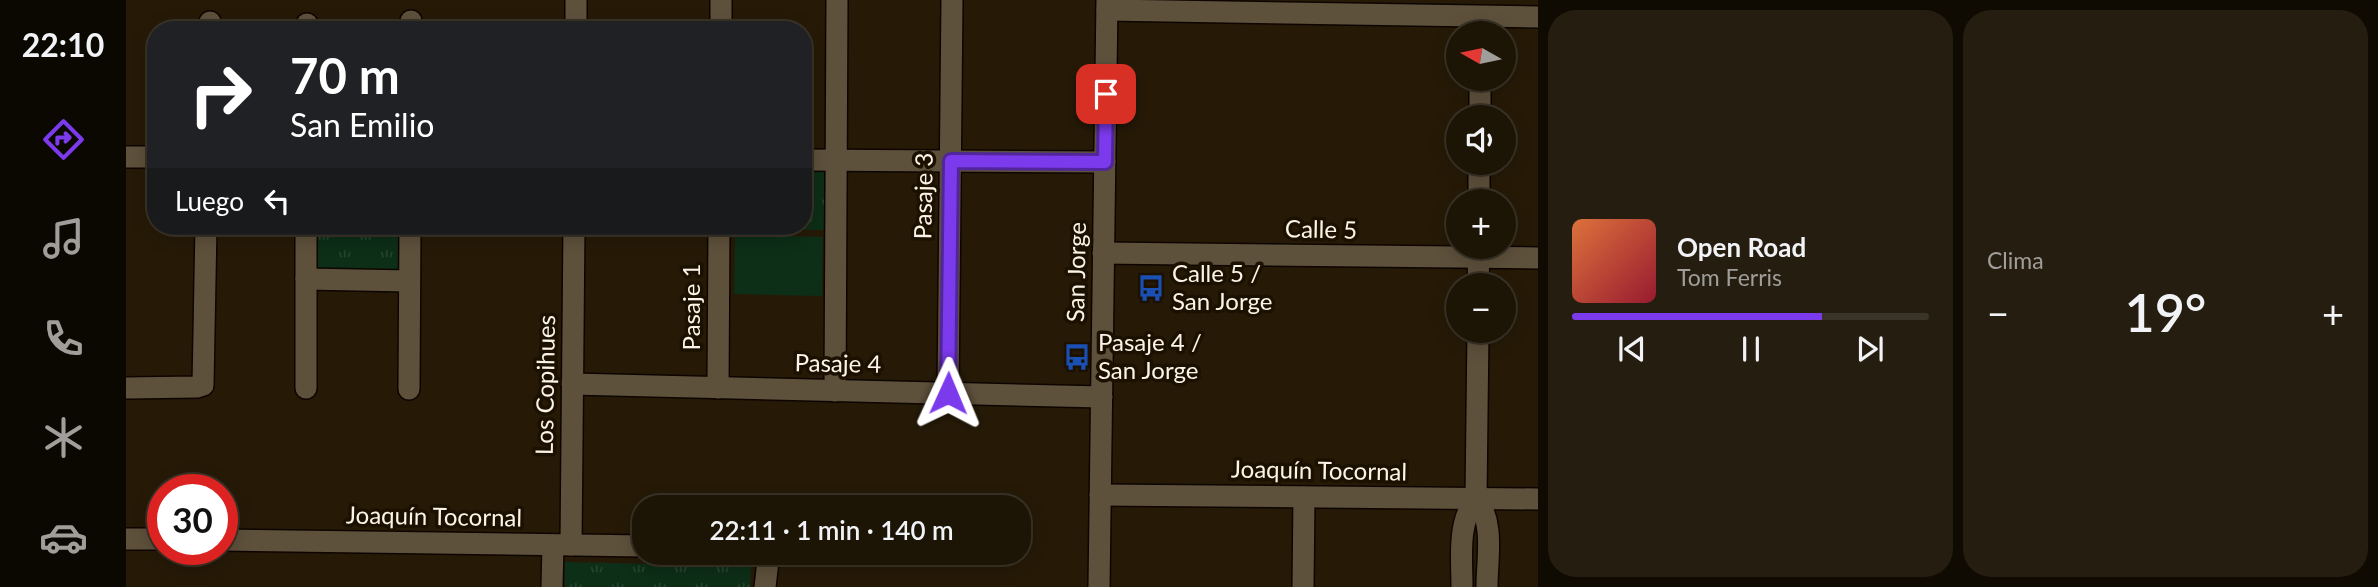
<!DOCTYPE html>
<html lang="es">
<head>
<meta charset="utf-8">
<style>
	body { margin:0; font-family:Lato,sans-serif; background:#251d0f; color:#f1f3f6; height:100vh; display:flex; flex-direction:column; font-size:26px; white-space:nowrap }
	* { box-sizing:border-box; margin:0 }
	p { font-size:23px; color:#a09e9a }
	.icon { flex:none; width:38px; height:38px; fill:none; stroke:currentColor; stroke-width:2; stroke-linecap:round; stroke-linejoin:round }
	.map { position:relative; flex:1; overflow:hidden }
	.side { display:flex; flex-direction:column; gap:10px; padding:10px; background:#0f0b03; width:840px }
	.side>* { flex:none }
	.banner { position:absolute; left:21px; top:21px; width:665px; height:214px; border-radius:28px; box-shadow:0 4px 18px #0003,0 0 0 2px #3a3327; background:#202124; color:#fff; overflow:hidden }
	.needle { width:46px; rotate:279deg }
	.buttons { position:absolute; left:1320px; top:21px; display:grid; gap:14px }
	.buttons a { display:grid; place-items:center; width:70px; height:70px; border-radius:50%; background:#1c1405; box-shadow:0 4px 18px #0003,0 0 0 2px #3a3327; font-size:35px }
	.speed { position:absolute; left:21px; top:474px; display:flex; gap:14px; font-size:35px; font-weight:700; text-align:center }
	.speed>* { display:grid; place-content:center; width:91px; height:91px; border-radius:50%; background:#1c1405; box-shadow:0 4px 18px #0003,0 0 0 2px #3a3327; line-height:1 }
	.speed .limit { border:10px solid #d22; background:#fff; color:#111 }
	.pin { position:absolute; display:grid; place-items:center; width:60px; height:60px; color:#fff; margin:-30px; border-radius:14px; box-shadow:0 4px 10px #0006 }
	.me { position:absolute; width:77px; margin:-38px; rotate:1deg; stroke-linejoin:round; filter:drop-shadow(0 0 5px #0008) }
	.turn { display:flex; align-items:center; gap:24px; height:147px; padding:0 28px; font-size:32px }
	.turn .icon { width:91px; height:91px; stroke-width:2.5 }
	.turn b { display:block; font-size:49px; line-height:60px }
	.then { display:flex; align-items:center; height:66px; padding:0 28px; background:#0003; gap:14px; font-size:26px }
	.big { font-size:52px; font-weight:600; line-height:1.1 }
	.side .card { flex:1; display:flex; flex-direction:column; justify-content:center; gap:10px; min-width:0; padding:0 24px; border-radius:28px; background:#251d0f }
	.song { display:flex; align-items:center; gap:21px }
	.cover { width:84px; height:84px; border-radius:10px; background:linear-gradient(135deg,hsl(20 70% 55%),hsl(350 70% 35%)) }
	.played { height:7px; border-radius:4px; background:linear-gradient(90deg,#7c3aed 70%,#3a3327 70%) }
	.keys { display:flex; justify-content:space-around; direction:ltr }
	.heat { display:flex; justify-content:space-between; align-items:center; font-size:38px; direction:ltr }
	.side .tiles { flex:1; display:grid; gap:10px; grid-template-columns:repeat(2,1fr) }
	.trip { position:absolute; left:506px; top:495px; width:399px; height:70px; border-radius:28px; background:#1c1405; box-shadow:0 4px 18px #0003,0 0 0 2px #3a3327; font-weight:600; line-height:70px; text-align:center }
	main { display:flex; flex:1; min-height:0 }
	.tabs { display:flex; flex-direction:column; width:126px; justify-content:space-around; align-items:center; background:#0b0802; color:#a09e9a }
	.tabs .icon { width:49px; height:49px }
	.tabs .selected { color:#7c3aed }
	.tabs b { font-size:32px; color:#f1f3f6 }
	.map>svg:first-child { display:block }
	.grass { fill:url(#grass-tufts) }
	.pitch { fill:#0d2e17 }
	.lines { fill:none; stroke-linecap:round; stroke-linejoin:round }
	.minor-casing { stroke:#0e0500; stroke-width:24 }
	.minor { stroke:#5e513c; stroke-width:21 }
	.route-casing { stroke:#51269a; stroke-width:18 }
	.route { stroke:#7c3aed; stroke-width:12 }
	.labels { text-anchor:middle; stroke-width:7; stroke-linejoin:round; paint-order:stroke }
	.street-label { font-size:24px; fill:#fcf4e8; stroke:#1c1101 }
	.poi-label { font-size:24px; fill:#fcf4e8; stroke:#1c1101; text-anchor:start }
</style>
</head>
<body>
<main>
<nav class="tabs">
<b>22:10</b>
<svg class="icon selected" aria-label="directions" viewBox="0 0 24 24"><path d="M12 3l9 9-9 9-9-9zM9 14v-3h6M13 9l2 2-2 2"/></svg>
<svg class="icon" aria-label="music" viewBox="0 0 24 24"><path d="M9 18V5l10-2v13"/><circle cx="6" cy="18" r="3"/><circle cx="16" cy="16" r="3"/></svg>
<svg class="icon" aria-label="phone" viewBox="0 0 24 24"><path d="M5 4h4l2 5-3 2q2 4 5 5l2-3 5 2v4C11 20 4 13 5 4z"/></svg>
<svg class="icon" aria-label="climate" viewBox="0 0 24 24"><path d="M12 3v18M4 7l16 10M4 17L20 7"/></svg>
<svg class="icon" aria-label="car" viewBox="0 0 24 24"><path d="M5 17H2v-5l4-1 3-4h7l3 4 3 1v5h-3M9 17h6M6 11h13"/><circle cx="7" cy="17" r="2"/><circle cx="17" cy="17" r="2"/></svg>
</nav>
<div class="map">
<svg width="1412" height="587" viewBox="0 0 1412 587">
	<defs>
		<pattern id="grass-tufts" width="24" height="20" patternUnits="userSpaceOnUse" patternTransform="scale(1.75)"><rect width="24" height="20" fill="#0d2e17"/><path d="M3 7l-1-3M5 7V3M7 7l1-3M15 17l-1-3M17 17v-4M19 17l1-3" fill="none" stroke="#25432e"/></pattern>
	</defs>
	<rect width="100%" height="100%" fill="#261a07"/>
	<g class="grass">
		<path d="M677,165L699,166L698,230L609,229V226H677Z"/>
		<rect x="184" y="226" width="90" height="45"/>
		<path d="M438,562L625,566L624,587H439Z"/>
	</g>
	<path class="pitch" d="M609,235L697,237L696,296L608,294Z"/>
	<g class="lines">
		<defs>
			<g id="minor">
				<path d="M981,10L1412,17"/>
				<path d="M84,30V22"/>
				<path d="M181,30V24"/>
				<path d="M285,30V21"/>
				<path d="M450,30V0"/>
				<path d="M595,30V0"/>
				<path d="M1354,117V79"/>
				<path d="M0,157H30"/>
				<path d="M677,160L979,162"/>
				<path d="M1353,201V163"/>
				<path d="M977,253L1412,258"/>
				<path d="M180,279L283,281"/>
				<path d="M1352,285L1353,247"/>
				<path d="M446,384L976,397"/>
				<path d="M0,388L71,387L77,385L80,226"/>
				<path d="M180,388V226"/>
				<path d="M592,388L593,226"/>
				<path d="M283,389L284,226"/>
				<path d="M709,391L711,0"/>
				<path d="M822,393L826,0"/>
				<path d="M974,495L1412,499"/>
				<path d="M1350,498C1369,523 1361,558 1361,587"/>
				<path d="M0,539H37"/>
				<path d="M96,540L518,546"/>
				<path d="M445,545L448,226"/>
				<path d="M426,587L427,545"/>
				<path d="M639,587L643,553"/>
				<path d="M973,587L981,0"/>
				<path d="M1177,587L1178,497"/>
				<path d="M1336,587C1336,557 1331,524 1350,498L1352,331"/>
			</g>
		</defs>
		<use href="#minor" class="minor-casing"/>
		<use href="#minor" class="minor"/>
	</g>
	<g class="lines">
		<defs>
			<path id="route" d="M822,393L825,161L979,162L980,94"/>
		</defs>
		<use href="#route" class="route-casing"/>
		<use href="#route" class="route"/>
	</g>
	<defs>
		<symbol id="bus-bare" viewBox="-9 -9 18 18"><path d="M-5-6H5V4H4V6H2V4H-2V6H-4V4H-5ZM-3.5-4V0h7V-4ZM-3.5 1.2v1.5H-2V1.2ZM2 1.2v1.5H3.5V1.2Z" fill="#1a4fb4" stroke="#1c1101" stroke-width="2.5" paint-order="stroke"/></symbol>
	</defs>
	<g fill-rule="evenodd">
		<use href="#bus-bare" x="1006" y="269" width="38" height="38"/>
		<use href="#bus-bare" x="932" y="338" width="38" height="38"/>
	</g>
	<g class="labels">
		<g class="street-label">
			<text transform="translate(798 196) rotate(-89)" y="8">Pasaje 3</text>
			<text transform="translate(1195 230) rotate(1)" y="8">Calle 5</text>
			<text transform="translate(951 272) rotate(-89)" y="8">San Jorge</text>
			<text transform="translate(566 307) rotate(-90)" y="8">Pasaje 1</text>
			<text transform="translate(712 364) rotate(1)" y="8">Pasaje 4</text>
			<text transform="translate(420 385) rotate(-89)" y="8">Los Copihues</text>
			<text transform="translate(1193 471) rotate(1)" y="8">Joaquín Tocornal</text>
			<text transform="translate(308 517) rotate(1)" y="8">Joaquín Tocornal</text>
		</g>
		<g class="poi-label">
			<text x="1046" y="282">Calle 5 /<tspan x="1046" dy="28">San Jorge</tspan></text>
			<text x="972" y="351">Pasaje 4 /<tspan x="972" dy="28">San Jorge</tspan></text>
		</g>
	</g>
</svg>
<div class="buttons">
<a><svg class="needle" viewBox="-14 -14 28 28"><path d="M0-13l5 13h-10z" fill="#e53935"/><path d="M0 13l5-13h-10z" fill="#a09e9a"/></svg></a>
<a><svg class="icon" aria-label="sound" viewBox="0 0 24 24"><path d="M4 9h4l5-4v14l-5-4H4zM17 9q2 3 0 6"/></svg></a>
<a>+</a>
<a>−</a>
</div>
<div class="speed"><div class="limit">30</div></div>
<div class="pin" style="left:980px;top:94px;background:#d93025"><svg class="icon" aria-label="arrive" viewBox="0 0 24 24"><path d="M6 21V4h12l-3 4 3 4H6"/></svg></div>
<svg class="me" style="left:822px;top:393px" viewBox="-20 -20 40 40"><path d="M0-17L14 15 0 8-14 15z" fill="#7c3aed" stroke="#fff" stroke-width="4"/></svg>
<div class="trip">22:11 · 1 min · 140 m</div>
<div class="banner">
<div class="turn"><svg class="icon" aria-label="right" viewBox="0 0 24 24"><path d="M7 20v-9h11M14 6l5 5-5 5"/></svg><div><b>70 m</b>San Emilio</div></div>
<div class="then">Luego<svg class="icon" aria-label="left" viewBox="0 0 24 24"><path d="M17 20v-9H6M10 6l-5 5 5 5"/></svg></div>
</div>
</div>
<section class="side">
<div class="tiles">
<div class="card">
<div class="song"><i class="cover"></i><div><b>Open Road</b><p>Tom Ferris</p></div></div>
<div class="played"></div>
<div class="keys"><svg class="icon" aria-label="previous" viewBox="0 0 24 24"><path d="M18 5L8 12l10 7zM5 5v14"/></svg><svg class="icon" aria-label="pause" viewBox="0 0 24 24"><path d="M8 5v14M16 5v14"/></svg><svg class="icon" aria-label="next" viewBox="0 0 24 24"><path d="M6 5l10 7-10 7zM19 5v14"/></svg></div>
</div>
<div class="card"><p>Clima</p>
<div class="heat"><a>−</a><b class="big">19°</b><a>+</a></div>
</div>
</div>
</section>
</main>
</body>
</html>
